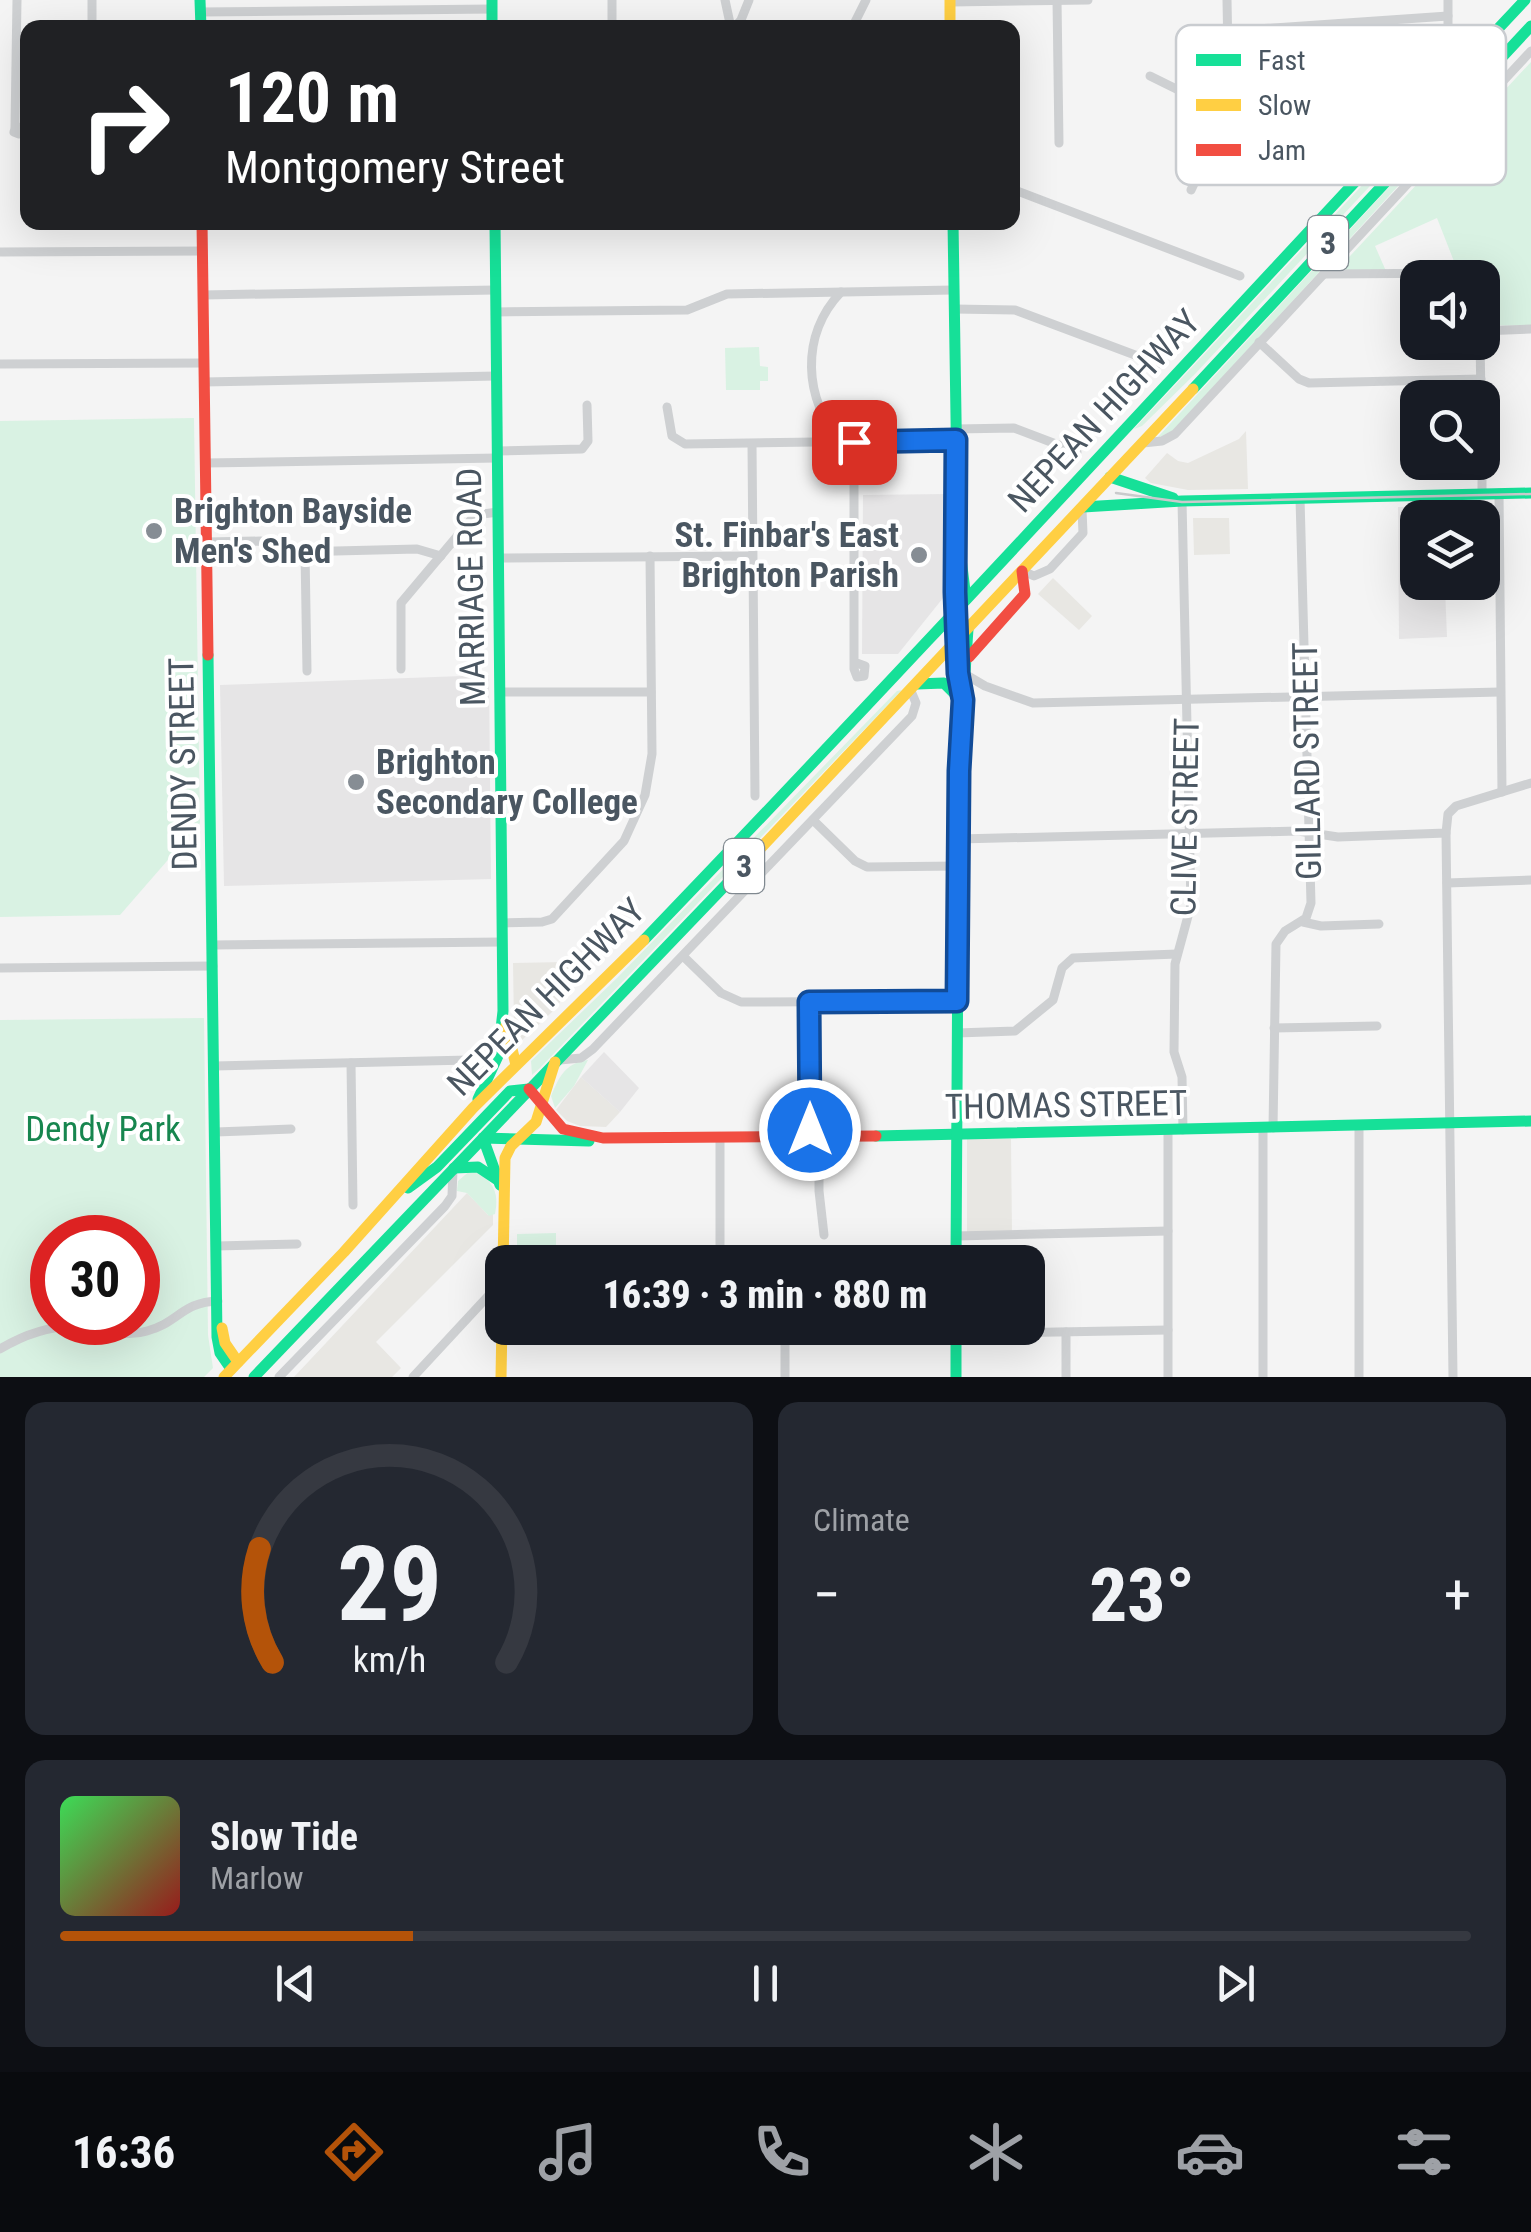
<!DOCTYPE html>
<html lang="en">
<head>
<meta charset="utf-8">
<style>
	body { margin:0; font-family:"Roboto Condensed",sans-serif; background:#242831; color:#f1f3f6; height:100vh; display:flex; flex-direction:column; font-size:38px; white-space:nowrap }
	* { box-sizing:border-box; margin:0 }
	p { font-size:32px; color:#9ea1a6 }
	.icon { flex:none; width:55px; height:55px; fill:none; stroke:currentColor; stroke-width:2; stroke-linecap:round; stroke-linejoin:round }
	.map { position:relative; height:1377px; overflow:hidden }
	.details { display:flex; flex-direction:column; gap:25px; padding:25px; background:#0d0f14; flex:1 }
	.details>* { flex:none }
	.top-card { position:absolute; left:20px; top:20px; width:1000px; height:210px; border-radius:20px; box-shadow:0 10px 40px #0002; background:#202124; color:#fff; overflow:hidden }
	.tools { position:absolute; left:1400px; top:260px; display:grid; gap:20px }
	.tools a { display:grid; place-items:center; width:100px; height:100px; border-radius:20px; background:#171b24; box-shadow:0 10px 40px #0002; font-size:50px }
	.speed { position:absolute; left:30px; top:1215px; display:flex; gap:20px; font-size:50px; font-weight:700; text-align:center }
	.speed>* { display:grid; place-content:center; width:130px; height:130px; border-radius:50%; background:#171b24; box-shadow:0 10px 40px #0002; line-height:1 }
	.speed .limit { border:15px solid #d22; background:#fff; color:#111 }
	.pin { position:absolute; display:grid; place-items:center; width:85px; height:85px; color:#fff; margin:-42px; border-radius:20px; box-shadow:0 5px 15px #0006 }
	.me { position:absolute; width:110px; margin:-55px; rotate:0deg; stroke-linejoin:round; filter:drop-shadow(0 0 8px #0008) }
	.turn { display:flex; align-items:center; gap:35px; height:210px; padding:0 40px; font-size:45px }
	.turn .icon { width:130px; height:130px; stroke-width:2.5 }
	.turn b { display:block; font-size:70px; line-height:85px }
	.big { font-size:75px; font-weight:800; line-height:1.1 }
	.details .tile { flex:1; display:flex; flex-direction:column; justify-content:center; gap:15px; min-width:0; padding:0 35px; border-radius:20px; background:#242831 }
	.details .dial { align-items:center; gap:0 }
	.dial svg { height:260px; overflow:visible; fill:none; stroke:#363941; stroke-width:7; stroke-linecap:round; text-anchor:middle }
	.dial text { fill:#f1f3f6; stroke:none }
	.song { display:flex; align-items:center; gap:30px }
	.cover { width:120px; height:120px; border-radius:15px; background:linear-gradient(135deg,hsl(130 70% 55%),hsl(0 70% 35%)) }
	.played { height:10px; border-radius:5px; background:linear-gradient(90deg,#b45309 25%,#363941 25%) }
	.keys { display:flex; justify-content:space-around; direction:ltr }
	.heat { display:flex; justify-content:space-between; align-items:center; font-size:55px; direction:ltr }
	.details .tiles { flex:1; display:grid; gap:25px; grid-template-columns:1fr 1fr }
	.tile:last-child { grid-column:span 2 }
	.trip { position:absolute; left:485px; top:1245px; width:560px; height:100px; border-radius:20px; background:#171b24; box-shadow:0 10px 40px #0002; font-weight:800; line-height:100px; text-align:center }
	.tabs { display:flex; height:160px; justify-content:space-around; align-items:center; background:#090b0e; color:#9ea1a6 }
	.tabs .icon { width:70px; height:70px }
	.tabs .active { color:#b45309 }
	.tabs b { font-size:45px; color:#f1f3f6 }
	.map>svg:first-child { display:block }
	.commercial { fill:#e8e7e3 }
	.education { fill:#e6e5e6 }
	.green { fill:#d9f2e3; fill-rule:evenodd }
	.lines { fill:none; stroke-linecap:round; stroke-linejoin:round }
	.street { stroke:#ced0d2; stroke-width:9 }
	.fast { stroke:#16e098; stroke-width:11 }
	.slow { stroke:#ffcf43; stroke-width:11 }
	.jam { stroke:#f24e42; stroke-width:11 }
	.tram { stroke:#c9cacc; stroke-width:2.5 }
	.route-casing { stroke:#114b97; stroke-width:25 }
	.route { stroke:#1a73e8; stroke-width:18 }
	.poi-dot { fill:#868d94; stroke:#fff; stroke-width:4 }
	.labels { text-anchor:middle; stroke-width:8; stroke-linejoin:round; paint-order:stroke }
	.shield { fill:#fff; stroke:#808990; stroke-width:2.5 }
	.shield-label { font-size:32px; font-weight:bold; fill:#4a5661 }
	.street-label { font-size:35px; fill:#4a5661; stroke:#fff }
	.poi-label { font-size:35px; font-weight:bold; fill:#4a5661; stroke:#fff; text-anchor:start }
	.park-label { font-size:35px; fill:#17864f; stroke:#fff }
	.key { fill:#fff; stroke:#c9ccd0; stroke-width:2.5 }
	.key-label { font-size:28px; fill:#4a5661 }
</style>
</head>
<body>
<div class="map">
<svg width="1531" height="1377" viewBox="0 0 1531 1377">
	<rect width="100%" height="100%" fill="#f4f4f4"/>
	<g class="commercial">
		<path d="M1246,431L1248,489L1188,490L1151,483L1145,478L1167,453L1178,461L1188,463L1239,439Z"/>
		<path d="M1193,518H1229L1230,554L1194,555Z"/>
		<path d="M1053,578L1092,616L1079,630L1038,594Z"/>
		<path d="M565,962L577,981L552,1012L522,1040H517L514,1026L513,963Z"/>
		<path d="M581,1077L620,1112L606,1127L580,1126L567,1121L556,1110Z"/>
		<path d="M967,1139H1011L1012,1233H967Z"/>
		<path d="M467,1193L488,1215L493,1214V1225L376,1342L401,1368L392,1377H294Z"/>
	</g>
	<g class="education">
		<path d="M946,494L947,593L898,654H862L863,495Z"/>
		<path d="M1452,506V517L1418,518V582L1452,583V587L1445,588L1447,637L1399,639L1398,507Z"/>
		<path d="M489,675L491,879L224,886L220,685Z"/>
		<path d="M604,1052L639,1088L620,1112L581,1077Z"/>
	</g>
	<g class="green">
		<path d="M1531,62V326L1485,325L1482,272L1478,269H1457L1437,218L1375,246L1386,271L1337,270Z"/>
		<path d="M1453,93L1450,100L1195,374L1142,426L1134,429L1370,177Z"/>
		<path d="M1468,102L1467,111L1174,430L1156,439Z"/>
		<path d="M759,347L760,366L768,367V381H760V390H726L725,348Z"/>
		<path d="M194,418L200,823L120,915L0,917V421Z"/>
		<path d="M902,690L540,1068L532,1075L531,1061L617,978L897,691Z"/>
		<path d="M204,1018L208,1335L213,1368L204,1377H0V1020ZM52,1238H138V1322H52Z"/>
		<path d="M588,1060L574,1086L555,1108L551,1096C559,1077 565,1063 588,1060Z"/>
		<path d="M472,1169C492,1180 500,1191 495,1214L489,1216L467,1193L457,1191L458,1181Z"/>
		<path d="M556,1233V1251L517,1252V1234Z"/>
	</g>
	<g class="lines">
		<g class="street">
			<path d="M92,0V28"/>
			<path d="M612,0V28"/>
			<path d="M725,0L731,28"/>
			<path d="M1057,0L1059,143"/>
			<path d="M950,2L1088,0"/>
			<path d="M200,12L492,9"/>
			<path d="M734,28L741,20L749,0"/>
			<path d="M852,28L866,0"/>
			<path d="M1228,31L1448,16"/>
			<path d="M1448,54V0"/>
			<path d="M1150,76L1227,114"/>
			<path d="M1229,103L1346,161"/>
			<path d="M16,126L22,129L19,134L14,132Z"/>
			<path d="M15,127L17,0"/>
			<path d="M1313,145L1338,91L1339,24"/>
			<path d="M1012,189L1240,276"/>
			<path d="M1191,190L1229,109L1227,0"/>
			<path d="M0,252L203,251"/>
			<path d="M1324,274L1473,273L1479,278"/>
			<path d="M841,292C800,335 803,400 842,443"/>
			<path d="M203,295L495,290"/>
			<path d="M954,309L1015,310L1159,364"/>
			<path d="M496,312L687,310L727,294L953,290"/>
			<path d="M1482,331L1531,329"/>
			<path d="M1259,342L1299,379L1309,383L1481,379"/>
			<path d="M1480,342L1481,398"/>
			<path d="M0,364L204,363"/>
			<path d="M204,382L496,376"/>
			<path d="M667,407L672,436L685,444L956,440"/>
			<path d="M956,429L1014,428L1077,452"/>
			<path d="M854,442V669L857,677L864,676L865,666L854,662"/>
			<path d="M1143,443L1162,441L1175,434L1531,51"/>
			<path d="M752,444L755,796"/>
			<path d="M497,451L582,449L588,441L587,405"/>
			<path d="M1482,462V494"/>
			<path d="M205,463L497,458"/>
			<path d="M1499,493L1502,792"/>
			<path d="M1182,501L1191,905L1175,964L1174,1052L1182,1077L1183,1130"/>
			<path d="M207,542L261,541L295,552L417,549L441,556"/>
			<path d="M305,552L307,671"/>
			<path d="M498,558L751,556"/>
			<path d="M1023,571L1034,576L1050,569L1083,533L1082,510"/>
			<path d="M401,669V603L475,515L498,512"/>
			<path d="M968,676L985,686L1033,703L1500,692"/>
			<path d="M500,692H651"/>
			<path d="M813,820L855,861L867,867L958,866"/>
			<path d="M1446,833L1453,1377"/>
			<path d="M959,839L1298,831L1338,837L1446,833L1448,814L1456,806L1531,783"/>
			<path d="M1447,883L1531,880"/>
			<path d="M1303,922L1321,926L1379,924"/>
			<path d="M502,923L542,922L552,919L624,841L645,795L652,754L650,556"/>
			<path d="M213,945L502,942"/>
			<path d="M683,956L721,993L741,1002L957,1001"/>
			<path d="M0,968L213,966"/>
			<path d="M809,1001L810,1137"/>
			<path d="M1274,1028L1377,1026"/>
			<path d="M957,1033L1015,1031L1053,1000L1062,968L1073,958L1177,954"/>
			<path d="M560,1060L581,1058L593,1049L912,716L916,703L911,691"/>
			<path d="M351,1063L353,1205"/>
			<path d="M215,1066L469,1060"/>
			<path d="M1359,1126V1377"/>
			<path d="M1263,1128V1377"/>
			<path d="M1273,1128L1276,944L1285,931L1306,918L1311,903L1300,498"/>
			<path d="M1168,1130V1377"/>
			<path d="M216,1132L291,1129"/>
			<path d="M720,1137V1262"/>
			<path d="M819,1137V1191L824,1235"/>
			<path d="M956,1236L1168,1231"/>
			<path d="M217,1246L297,1244"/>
			<path d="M785,1328V1377"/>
			<path d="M1066,1332V1377"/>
			<path d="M956,1334L1168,1330"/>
			<path d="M0,1349C25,1334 54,1324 84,1327C105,1329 125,1338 147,1331C178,1323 182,1302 218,1301"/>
			<path d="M279,1377L445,1206L452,1196L453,1169"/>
			<path d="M413,1377L490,1294L502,1291"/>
		</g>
		<g class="fast">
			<path d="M200,0L201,28"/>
			<path d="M492,0V28"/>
			<path d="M953,222L958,545L956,611"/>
			<path d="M1193,389L1531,26"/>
			<path d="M1110,477L1173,498"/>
			<path d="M1083,507L1182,501L1531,493"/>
			<path d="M961,559L966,599"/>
			<path d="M957,642L962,696"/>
			<path d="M208,655L217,1337L220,1353L231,1369"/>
			<path d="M917,684L944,683L960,699"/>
			<path d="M644,940C942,630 1231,313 1525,0"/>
			<path d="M478,1099L498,1056L503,1011L495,222"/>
			<path d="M876,1136L1531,1121"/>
			<path d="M454,1168L478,1167L496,1179"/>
			<path d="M500,1185L483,1138L589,1141"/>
			<path d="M408,1188L437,1167L510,1091L529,1089"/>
			<path d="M956,1262L959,761L968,629"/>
			<path d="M956,1328V1377"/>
			<path d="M254,1377L742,868"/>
		</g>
		<g class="slow">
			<path d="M950,0V28"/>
			<path d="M742,868L1193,389"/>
			<path d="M506,1025L516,1065"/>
			<path d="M222,1328L225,1343L238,1362"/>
			<path d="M224,1377L344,1252L473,1108L644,940"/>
			<path d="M501,1377L505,1158L511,1146L536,1122L555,1062"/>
		</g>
		<g class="jam">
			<path d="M202,222L208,655"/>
			<path d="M969,657L1025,594L1022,571"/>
			<path d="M529,1089L563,1129L603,1138L876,1136"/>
		</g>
		<path class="tram" d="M1116,493L1182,502L1531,494"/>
	</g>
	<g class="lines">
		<defs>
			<path id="route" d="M810,1130L809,1002L957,1001L959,771L963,700L958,673L955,592L956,440L854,442"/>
		</defs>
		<use href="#route" class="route-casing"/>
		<use href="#route" class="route"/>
	</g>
	<g class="poi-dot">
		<circle cx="154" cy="531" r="10"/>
		<circle cx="919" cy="555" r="10"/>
		<circle cx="356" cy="782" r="10"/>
	</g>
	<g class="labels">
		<g class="shield">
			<rect x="1308" y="216" width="40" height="54" rx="8"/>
			<rect x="724" y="839" width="40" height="54" rx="8"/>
		</g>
		<g class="shield-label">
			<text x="1328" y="254">3</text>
			<text x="744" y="877">3</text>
		</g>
		<g class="street-label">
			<text transform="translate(1104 411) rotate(-47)" y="12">NEPEAN HIGHWAY</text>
			<text transform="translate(471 587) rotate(-91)" y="12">MARRIAGE ROAD</text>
			<text transform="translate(1307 761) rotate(-91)" y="12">GILLARD STREET</text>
			<text transform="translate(183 764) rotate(-91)" y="12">DENDY STREET</text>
			<text transform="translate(1185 817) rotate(-89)" y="12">CLIVE STREET</text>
			<text transform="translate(546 997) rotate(-45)" y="12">NEPEAN HIGHWAY</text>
			<text transform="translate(1066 1105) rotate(-1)" y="12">THOMAS STREET</text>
		</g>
		<g class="poi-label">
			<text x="174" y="523">Brighton Bayside<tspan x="174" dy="40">Men's Shed</tspan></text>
			<text x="899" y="547" text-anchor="end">St. Finbar's East<tspan x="899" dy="40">Brighton Parish</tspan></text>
			<text x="376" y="774">Brighton<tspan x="376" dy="40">Secondary College</tspan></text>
		</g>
		<g class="park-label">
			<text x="103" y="1141">Dendy Park</text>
		</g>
	</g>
	<rect x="1176" y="25" width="330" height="160" rx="15" class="key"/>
	<rect x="1196" y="54" width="45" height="12" fill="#16e098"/>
	<rect x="1196" y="99" width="45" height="12" fill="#ffcf43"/>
	<rect x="1196" y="144" width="45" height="12" fill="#f24e42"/>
	<g class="key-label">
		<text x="1258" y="70">Fast</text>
		<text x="1258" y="115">Slow</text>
		<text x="1258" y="160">Jam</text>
	</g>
</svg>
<div class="tools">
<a><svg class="icon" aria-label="sound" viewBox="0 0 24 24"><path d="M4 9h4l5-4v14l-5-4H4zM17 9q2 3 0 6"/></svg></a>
<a><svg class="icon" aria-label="search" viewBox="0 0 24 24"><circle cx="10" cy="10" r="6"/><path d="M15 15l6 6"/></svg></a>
<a><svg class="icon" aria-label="layers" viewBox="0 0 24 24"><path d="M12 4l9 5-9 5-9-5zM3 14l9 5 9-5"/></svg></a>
</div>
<div class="speed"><div class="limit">30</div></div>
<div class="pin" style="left:854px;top:442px;background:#d93025"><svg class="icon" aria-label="arrive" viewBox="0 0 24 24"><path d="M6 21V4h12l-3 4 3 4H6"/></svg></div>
<svg class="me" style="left:810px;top:1130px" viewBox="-20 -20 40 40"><circle r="17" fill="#1a73e8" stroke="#fff" stroke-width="3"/><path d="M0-11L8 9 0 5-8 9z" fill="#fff"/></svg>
<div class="trip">16:39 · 3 min · 880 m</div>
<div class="top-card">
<div class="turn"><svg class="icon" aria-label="right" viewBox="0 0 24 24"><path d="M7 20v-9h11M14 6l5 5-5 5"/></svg><div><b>120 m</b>Montgomery Street</div></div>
</div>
</div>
<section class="details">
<div class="tiles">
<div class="tile dial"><svg viewBox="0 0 100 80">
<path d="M14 69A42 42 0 1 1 86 69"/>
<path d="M14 69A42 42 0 0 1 10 34" stroke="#b45309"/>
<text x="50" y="56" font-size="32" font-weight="700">29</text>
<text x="50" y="72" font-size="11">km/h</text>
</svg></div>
<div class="tile"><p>Climate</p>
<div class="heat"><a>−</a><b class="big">23°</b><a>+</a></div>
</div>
<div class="tile">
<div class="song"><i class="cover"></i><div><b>Slow Tide</b><p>Marlow</p></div></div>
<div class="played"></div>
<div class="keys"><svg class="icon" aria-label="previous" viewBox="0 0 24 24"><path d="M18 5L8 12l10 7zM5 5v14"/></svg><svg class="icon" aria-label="pause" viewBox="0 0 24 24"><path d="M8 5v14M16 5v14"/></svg><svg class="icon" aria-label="next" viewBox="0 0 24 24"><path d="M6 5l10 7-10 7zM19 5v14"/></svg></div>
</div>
</div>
</section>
<nav class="tabs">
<b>16:36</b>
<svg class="icon active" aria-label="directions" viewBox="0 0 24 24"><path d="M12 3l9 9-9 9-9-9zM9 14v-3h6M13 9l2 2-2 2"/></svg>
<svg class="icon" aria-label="music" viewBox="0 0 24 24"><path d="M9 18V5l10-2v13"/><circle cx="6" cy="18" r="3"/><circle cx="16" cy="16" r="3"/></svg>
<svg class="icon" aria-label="phone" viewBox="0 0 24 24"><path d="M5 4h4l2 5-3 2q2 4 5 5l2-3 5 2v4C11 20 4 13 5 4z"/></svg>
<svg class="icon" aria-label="climate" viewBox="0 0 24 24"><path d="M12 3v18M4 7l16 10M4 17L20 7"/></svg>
<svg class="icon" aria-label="car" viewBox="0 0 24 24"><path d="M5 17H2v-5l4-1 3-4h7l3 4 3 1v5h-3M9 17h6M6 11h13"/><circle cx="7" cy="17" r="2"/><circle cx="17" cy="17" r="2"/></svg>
<svg class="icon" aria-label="filters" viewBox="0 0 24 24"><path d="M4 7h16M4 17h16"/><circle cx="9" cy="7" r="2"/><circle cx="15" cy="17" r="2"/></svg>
</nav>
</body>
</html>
